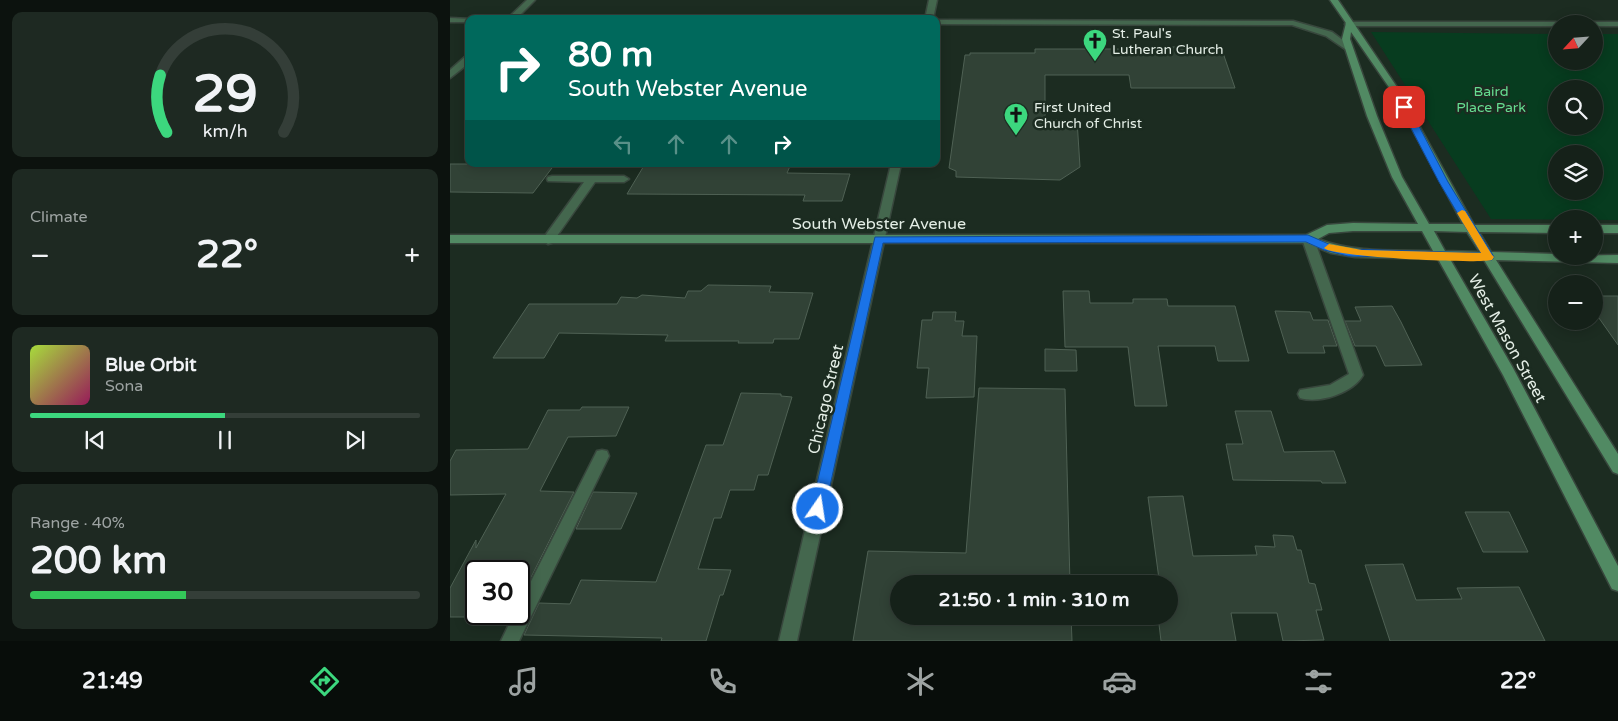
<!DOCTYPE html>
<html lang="en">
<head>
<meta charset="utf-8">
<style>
	body { margin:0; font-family:"Varela Round",sans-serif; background:#1e2922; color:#f1f3f6; height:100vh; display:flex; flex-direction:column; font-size:19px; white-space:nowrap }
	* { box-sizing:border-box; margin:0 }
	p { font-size:16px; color:#9da3a2 }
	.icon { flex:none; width:28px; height:28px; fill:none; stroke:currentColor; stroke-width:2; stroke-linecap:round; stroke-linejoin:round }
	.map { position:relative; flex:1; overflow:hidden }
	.details { display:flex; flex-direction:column; gap:12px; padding:12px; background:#0c120e; width:450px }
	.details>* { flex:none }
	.top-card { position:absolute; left:15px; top:15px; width:475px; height:152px; border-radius:10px; box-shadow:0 2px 12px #0003,0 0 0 1px #343e38; background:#00695c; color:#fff; overflow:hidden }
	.needle { width:32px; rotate:244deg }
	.buttons { position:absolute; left:1098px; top:15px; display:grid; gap:10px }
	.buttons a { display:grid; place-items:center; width:55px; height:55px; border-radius:50%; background:#152119; box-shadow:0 2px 12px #0003,0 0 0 1px #343e38; font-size:25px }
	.speed { position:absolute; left:15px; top:560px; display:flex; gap:10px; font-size:25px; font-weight:700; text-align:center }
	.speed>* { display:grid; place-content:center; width:65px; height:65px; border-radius:50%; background:#152119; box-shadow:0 2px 12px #0003,0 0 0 1px #343e38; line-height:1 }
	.speed .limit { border:2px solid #111; border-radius:8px; background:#fff; color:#111 }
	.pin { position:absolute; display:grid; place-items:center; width:42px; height:42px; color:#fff; margin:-21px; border-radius:10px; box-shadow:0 2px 8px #0006 }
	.me { position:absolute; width:55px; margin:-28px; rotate:13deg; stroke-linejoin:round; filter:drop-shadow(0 0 4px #0008) }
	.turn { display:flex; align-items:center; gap:18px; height:105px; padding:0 20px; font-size:22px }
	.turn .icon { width:65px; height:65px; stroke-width:2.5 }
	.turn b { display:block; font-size:35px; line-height:42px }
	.lanes { display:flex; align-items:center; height:48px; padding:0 20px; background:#0003; justify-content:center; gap:25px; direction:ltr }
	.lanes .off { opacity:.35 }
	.big { font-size:38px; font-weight:800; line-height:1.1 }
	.details .card { flex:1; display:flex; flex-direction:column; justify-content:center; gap:8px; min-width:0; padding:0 18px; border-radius:10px; background:#1e2922 }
	.details .dial { align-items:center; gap:0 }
	.dial svg { height:130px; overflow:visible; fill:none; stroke:#343e38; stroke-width:7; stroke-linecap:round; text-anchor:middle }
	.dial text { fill:#f1f3f6; stroke:none }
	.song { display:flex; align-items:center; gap:15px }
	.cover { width:60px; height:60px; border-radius:8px; background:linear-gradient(135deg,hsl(80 70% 55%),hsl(330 70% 35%)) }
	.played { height:5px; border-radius:2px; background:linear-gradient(90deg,#3cd77e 50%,#343e38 50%) }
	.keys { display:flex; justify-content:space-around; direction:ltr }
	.heat { display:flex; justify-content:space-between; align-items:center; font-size:28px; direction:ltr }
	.charge { height:8px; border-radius:4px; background:linear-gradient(90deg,#34c759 40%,#343e38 0) }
	.trip { position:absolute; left:440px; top:575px; width:288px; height:50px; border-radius:25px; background:#152119; box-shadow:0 2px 12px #0003,0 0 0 1px #343e38; font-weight:800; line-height:50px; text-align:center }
	.tab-bar { display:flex; height:80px; justify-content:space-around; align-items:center; background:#080d0a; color:#9da3a2 }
	.tab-bar .icon { width:35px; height:35px }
	.tab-bar .active { color:#3cd77e }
	.tab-bar b { font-size:22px; color:#f1f3f6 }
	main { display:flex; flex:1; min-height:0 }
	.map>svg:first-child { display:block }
	.green { fill:#073c1f; fill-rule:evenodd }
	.building { fill:#314236; stroke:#4f6154 }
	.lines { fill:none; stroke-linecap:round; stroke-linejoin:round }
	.service-casing { stroke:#38473d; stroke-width:3 }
	.minor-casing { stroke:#38473d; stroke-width:3 }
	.secondary-casing { stroke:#38473d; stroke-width:3 }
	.service { fill:#44674e; fill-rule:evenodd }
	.minor { fill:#44674e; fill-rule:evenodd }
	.secondary { fill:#518a63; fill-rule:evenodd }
	.route { fill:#1a73e8; stroke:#114b97 }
	.slow { fill:#f59e0b }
	.labels { text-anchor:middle; stroke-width:5; stroke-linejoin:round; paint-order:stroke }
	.far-poi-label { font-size:14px; fill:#e4eee6; stroke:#1c2c21; text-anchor:start }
	.far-park-label { font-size:14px; fill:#66de91; stroke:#1c2c21 }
	.street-label { font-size:16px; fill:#e4eee6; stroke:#1c2c21 }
</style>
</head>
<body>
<main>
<section class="details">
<div class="card dial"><svg viewBox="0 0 100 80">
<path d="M14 69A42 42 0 1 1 86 69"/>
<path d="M14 69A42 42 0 0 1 10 34" stroke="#3cd77e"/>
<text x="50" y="56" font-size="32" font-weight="700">29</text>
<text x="50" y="72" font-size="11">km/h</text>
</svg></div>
<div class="card"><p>Climate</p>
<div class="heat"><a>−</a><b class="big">22°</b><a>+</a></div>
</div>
<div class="card">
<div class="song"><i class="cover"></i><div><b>Blue Orbit</b><p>Sona</p></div></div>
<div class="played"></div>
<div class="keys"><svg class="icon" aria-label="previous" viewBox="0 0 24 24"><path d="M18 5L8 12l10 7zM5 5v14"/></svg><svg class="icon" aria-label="pause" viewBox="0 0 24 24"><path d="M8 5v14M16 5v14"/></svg><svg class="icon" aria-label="next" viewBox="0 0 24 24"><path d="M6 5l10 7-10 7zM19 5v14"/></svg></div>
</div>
<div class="card"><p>Range · 40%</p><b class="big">200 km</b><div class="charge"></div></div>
</section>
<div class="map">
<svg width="1168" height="641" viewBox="0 0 1168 641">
	<rect width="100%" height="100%" fill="#1c2c21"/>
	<path class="green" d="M921,32L1106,34V61H1144V34H1168V220L1041,219ZM1106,89H1144V126H1106ZM1106,154H1144V191H1106Z"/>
	<g class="building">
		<path d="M676,47H771L785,88H681L679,75H595V120H627L630,167L610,180L506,177V171L499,168L515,55H520V53H585V49H676Z"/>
		<path d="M0,164H105L83,193L0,192Z"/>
		<path d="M195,164H341L337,173L400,174L392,201H353L355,195L177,194Z"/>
		<path d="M258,285L321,286L319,292L363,293L349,339H324L323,343H288L289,341H215L218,335L109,333L94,358H43L79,304H167L171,297L187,298L192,295L235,298L238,291H251Z"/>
		<path d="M613,291H639L640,303H683V299H717L718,306H785L799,361H768L765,346H708L717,406H685L678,347H615Z"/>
		<path d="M1144,296H1168V345L1144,311Z"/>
		<path d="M942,306L951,322L972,365L935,366L926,346H905L895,321H911L905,307Z"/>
		<path d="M825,311L860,312L863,320H878L887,346H873L875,353H838Z"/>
		<path d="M483,312H506L505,321H514L512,336H527L524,397L476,398L479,368H467L472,320H482Z"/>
		<path d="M595,349L626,350L627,371H595Z"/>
		<path d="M529,388L615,389L620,584H449V616H621L622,641H403L418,551L516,553Z"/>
		<path d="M291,393L331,394V396L342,397L318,475H308L304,490H280L271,518H264L248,569L281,570L273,595H270L256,641H211L212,638L74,635L89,603L120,604L131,580L206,582L256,445H273Z"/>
		<path d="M132,407H179L166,436L118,437L90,491L124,492L69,601V571H26V617H0V588L26,540V548L56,494L0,495V461L6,450L78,449L98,410H130Z"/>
		<path d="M785,411H821L834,452L884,451L896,483H872L871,481L783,480L776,444H793Z"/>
		<path d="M143,492L187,493L171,529H126Z"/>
		<path d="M733,496L743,556L807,555L805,546L825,547L823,535L843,536L847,550H851L859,583L865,584L872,610H866L874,640L833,641L827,613H781L786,641H711L708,616H719V584H704V580L709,579L698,497Z"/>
		<path d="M1015,512H1059L1078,552H1033Z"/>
		<path d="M953,564L966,600L1012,599L1007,588L1069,587L1095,641H940L915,565Z"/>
	</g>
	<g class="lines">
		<defs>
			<g id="service">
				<path d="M102,176H174L179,179L174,182H145L102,243L98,244L92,240L134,182L98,181L97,179L98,177Z"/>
				<path d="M858,235L864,239L913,375C903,393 869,404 850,398L848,394L850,390L880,385L899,374L852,239Z"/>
				<path d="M152,450L157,451L159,456L69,641H51L64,614H69V605L147,451Z"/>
			</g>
			<g id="minor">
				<path d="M77,0H85L66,19H57Z"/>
				<path d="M479,0H487L483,19H475Z"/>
				<path d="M0,18L22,19H19V22H0Z"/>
				<path d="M486,20L843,21L882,32L902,47L895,49L876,36L842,25L486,24Z"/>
				<path d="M896,22H1106L1110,24H1106V26H899L895,24Z"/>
				<path d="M1141,22H1168V26H1144V24H1140Z"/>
				<path d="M16,56H19V63L0,78V70Z"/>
				<path d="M441,164H451L347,641H329Z"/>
			</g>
			<g id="secondary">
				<path d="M880,0H888L951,93L1024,225H1106V233L1029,232L1041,252L1106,254V256L1168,255V263L1046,260L1168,454V474L1163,472L1034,260L1000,259L1063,368L1168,566V591L1162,589L1053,375L988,259L905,257L881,253L857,243H0V235H856L877,225L903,223L968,224L942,177L917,116L892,39L896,23ZM901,32L943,93L1013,224H979L952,177L927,116L900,39ZM903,231H972L983,251C944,250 904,253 868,239L879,233ZM984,231L1017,232L1030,252L995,251Z"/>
				<rect x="1144" y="225" width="24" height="8"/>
			</g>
		</defs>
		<use href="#service" class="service-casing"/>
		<use href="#minor" class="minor-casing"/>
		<use href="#secondary" class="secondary-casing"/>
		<use href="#service" class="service"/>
		<use href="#minor" class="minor"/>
		<use href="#secondary" class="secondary"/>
	</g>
	<path class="route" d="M952,105L959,107L998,182L1044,257L1042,260L898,256L874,250L856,242L433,243L375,509L373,513L368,515L363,513L361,509L425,237L858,235L881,245L898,249L1031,253L989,182L950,107Z"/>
	<path class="slow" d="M1012,210L1015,211L1042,255L1044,257L1042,260C1026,264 882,257 874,248L879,244L912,250L1031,253L1007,213Z"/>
	<defs>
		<symbol id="church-pin" viewBox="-11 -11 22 30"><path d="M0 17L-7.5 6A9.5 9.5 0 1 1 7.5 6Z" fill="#3cd77e" stroke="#1c2c21"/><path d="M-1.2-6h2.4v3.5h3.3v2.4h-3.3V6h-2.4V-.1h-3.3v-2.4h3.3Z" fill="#111"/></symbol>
	</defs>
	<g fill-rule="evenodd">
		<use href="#church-pin" x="631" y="27" width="28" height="38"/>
		<use href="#church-pin" x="552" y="101" width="28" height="38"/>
	</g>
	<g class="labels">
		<g class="far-poi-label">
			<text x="662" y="38">St. Paul's<tspan x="662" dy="16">Lutheran Church</tspan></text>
			<text x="584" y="112">First United<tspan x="584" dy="16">Church of Christ</tspan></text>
		</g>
		<g class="far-park-label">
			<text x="1041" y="96">Baird<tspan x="1041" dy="16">Place Park</tspan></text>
		</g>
		<g class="street-label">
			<text x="429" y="229">South Webster Avenue</text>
			<text transform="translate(1058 338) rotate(61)" y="6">West Mason Street</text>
			<text transform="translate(375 399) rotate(-77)" y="6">Chicago Street</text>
		</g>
	</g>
</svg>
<div class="buttons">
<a><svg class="needle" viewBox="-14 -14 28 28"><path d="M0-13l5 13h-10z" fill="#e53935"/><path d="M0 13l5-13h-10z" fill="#9da3a2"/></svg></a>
<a><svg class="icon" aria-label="search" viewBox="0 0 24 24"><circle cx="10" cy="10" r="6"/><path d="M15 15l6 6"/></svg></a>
<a><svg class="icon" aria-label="layers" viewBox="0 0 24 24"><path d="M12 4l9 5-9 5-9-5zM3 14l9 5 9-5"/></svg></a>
<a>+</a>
<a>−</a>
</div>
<div class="speed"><div class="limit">30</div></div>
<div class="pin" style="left:954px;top:107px;background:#d93025"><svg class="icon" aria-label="arrive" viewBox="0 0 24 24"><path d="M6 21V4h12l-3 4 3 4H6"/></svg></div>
<svg class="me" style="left:368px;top:509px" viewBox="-20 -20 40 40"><circle r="17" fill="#1a73e8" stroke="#fff" stroke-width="3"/><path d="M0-11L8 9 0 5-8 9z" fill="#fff"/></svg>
<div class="trip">21:50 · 1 min · 310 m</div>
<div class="top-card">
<div class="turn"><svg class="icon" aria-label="right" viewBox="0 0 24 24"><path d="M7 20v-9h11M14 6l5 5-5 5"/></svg><div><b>80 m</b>South Webster Avenue</div></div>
<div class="lanes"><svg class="icon off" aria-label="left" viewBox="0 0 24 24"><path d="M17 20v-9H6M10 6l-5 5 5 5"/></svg><svg class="icon off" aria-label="ahead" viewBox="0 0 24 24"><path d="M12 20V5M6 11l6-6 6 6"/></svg><svg class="icon off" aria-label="ahead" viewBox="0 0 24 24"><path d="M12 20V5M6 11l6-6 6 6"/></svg><svg class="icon" aria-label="right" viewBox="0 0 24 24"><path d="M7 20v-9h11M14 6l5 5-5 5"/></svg></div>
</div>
</div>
</main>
<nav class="tab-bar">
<b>21:49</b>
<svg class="icon active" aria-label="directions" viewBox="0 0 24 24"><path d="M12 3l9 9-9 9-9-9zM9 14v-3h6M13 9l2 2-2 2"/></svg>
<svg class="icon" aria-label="music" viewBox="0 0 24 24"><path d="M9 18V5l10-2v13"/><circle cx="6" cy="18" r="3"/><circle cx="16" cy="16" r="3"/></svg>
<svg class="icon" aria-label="phone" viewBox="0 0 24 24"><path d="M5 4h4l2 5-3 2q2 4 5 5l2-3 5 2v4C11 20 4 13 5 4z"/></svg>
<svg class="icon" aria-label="climate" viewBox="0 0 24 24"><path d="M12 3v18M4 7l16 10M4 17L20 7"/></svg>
<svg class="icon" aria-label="car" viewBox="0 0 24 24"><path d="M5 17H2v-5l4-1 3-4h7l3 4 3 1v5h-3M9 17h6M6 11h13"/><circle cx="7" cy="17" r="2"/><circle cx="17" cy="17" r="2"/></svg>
<svg class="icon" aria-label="filters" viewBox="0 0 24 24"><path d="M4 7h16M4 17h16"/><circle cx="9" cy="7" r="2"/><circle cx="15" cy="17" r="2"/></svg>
<b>22°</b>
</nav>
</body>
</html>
